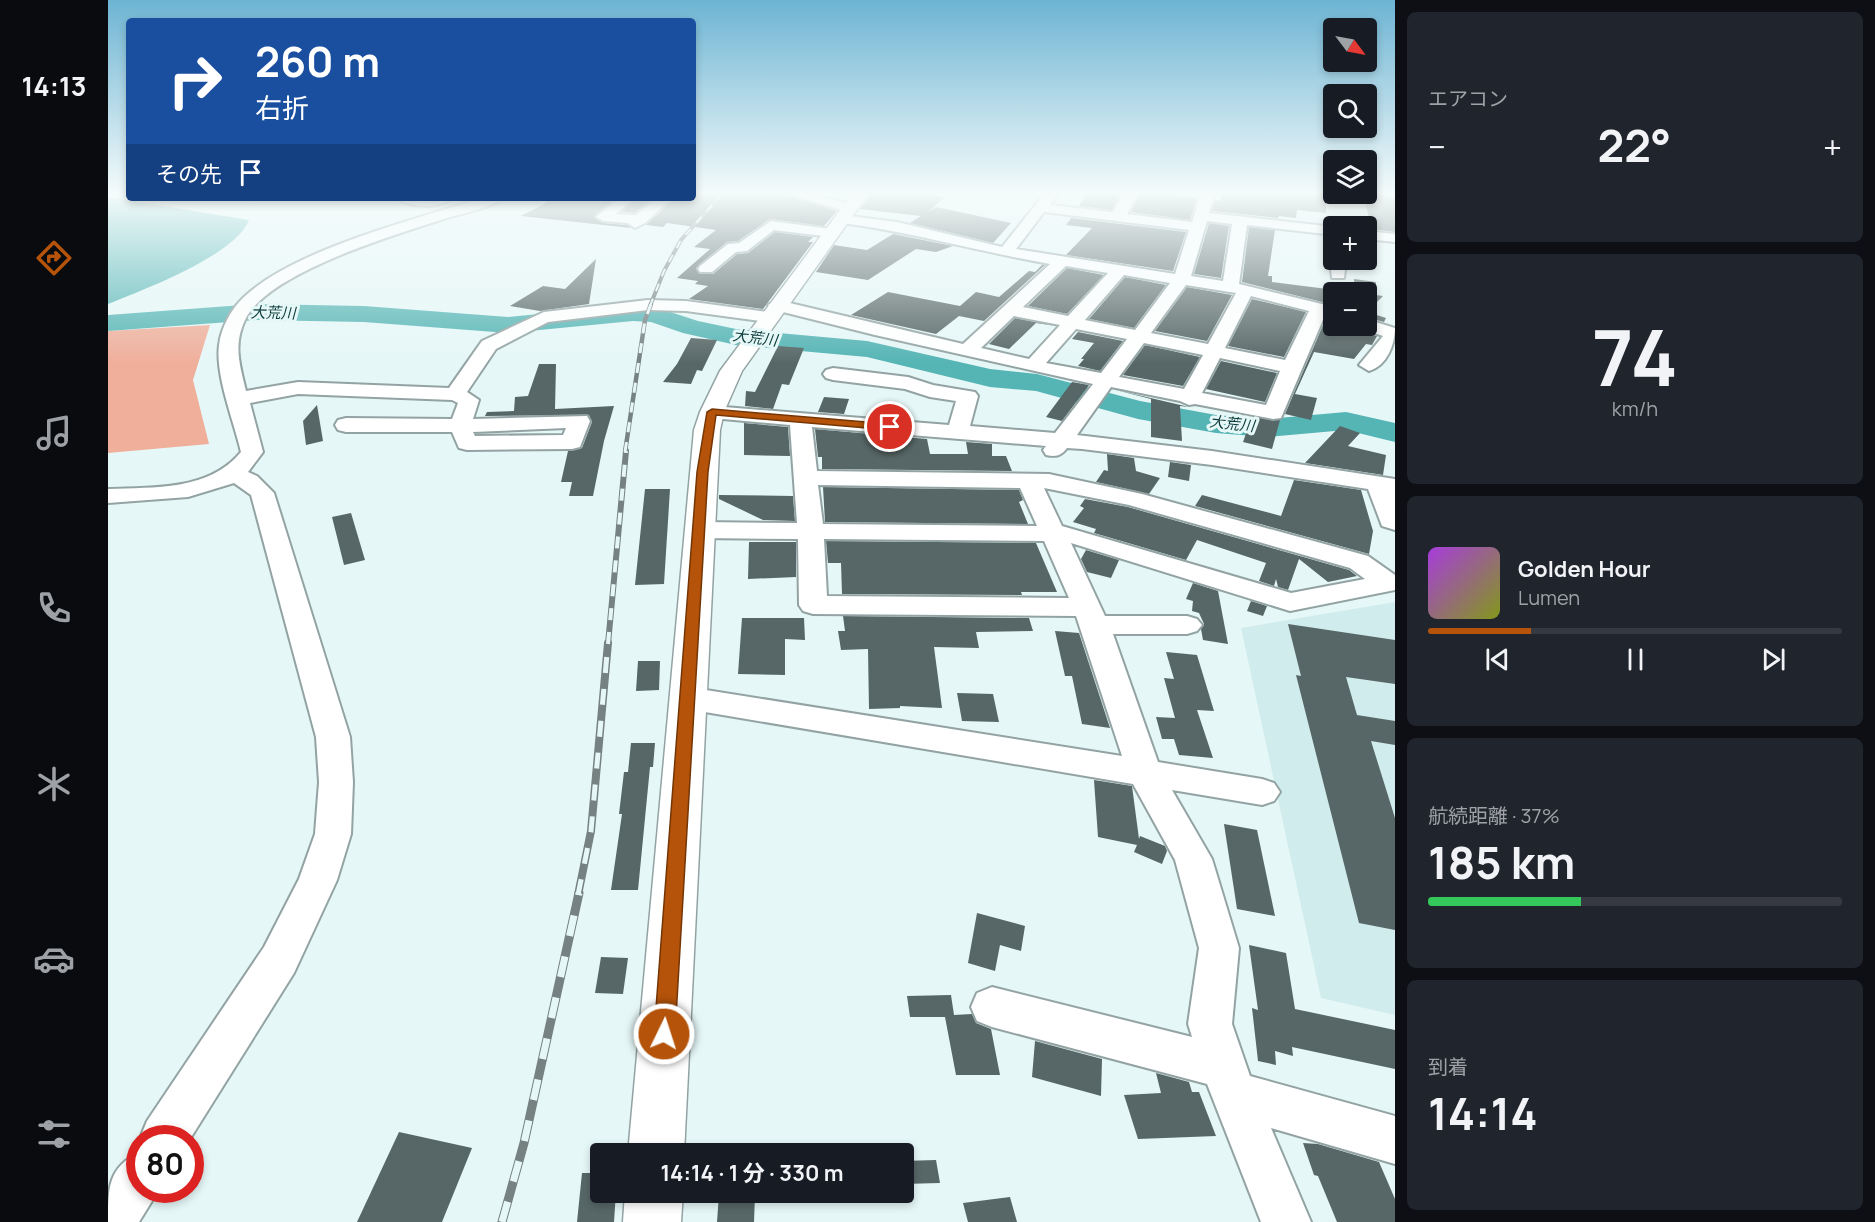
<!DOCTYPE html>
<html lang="ja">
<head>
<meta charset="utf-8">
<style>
	body { margin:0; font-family:Manrope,"Noto Sans JP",sans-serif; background:#20242c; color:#f1f3f6; height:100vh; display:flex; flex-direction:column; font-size:22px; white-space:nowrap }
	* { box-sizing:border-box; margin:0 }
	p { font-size:20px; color:#9ea1a6 }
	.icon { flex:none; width:33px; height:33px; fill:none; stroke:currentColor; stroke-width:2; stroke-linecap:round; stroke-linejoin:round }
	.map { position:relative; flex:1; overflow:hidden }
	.sheet { display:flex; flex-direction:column; gap:12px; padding:12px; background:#0d0f14; width:480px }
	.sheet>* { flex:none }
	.guide { position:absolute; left:18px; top:18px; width:570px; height:183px; border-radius:6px; box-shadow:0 3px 9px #0003; background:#1a4fa0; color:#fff; overflow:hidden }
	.needle { width:39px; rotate:122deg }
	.fabs { position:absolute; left:1215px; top:18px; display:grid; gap:12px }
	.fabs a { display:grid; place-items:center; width:54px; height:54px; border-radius:6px; background:#171b24; box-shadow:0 3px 9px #0003; font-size:30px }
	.speed { position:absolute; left:18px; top:1125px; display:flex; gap:12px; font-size:30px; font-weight:700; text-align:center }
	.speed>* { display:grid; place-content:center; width:78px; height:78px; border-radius:50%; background:#171b24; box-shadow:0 3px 9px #0003; line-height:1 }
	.speed .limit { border:9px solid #d22; background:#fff; color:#111 }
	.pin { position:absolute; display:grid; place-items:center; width:51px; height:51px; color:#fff; margin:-26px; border:3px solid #fff; border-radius:50%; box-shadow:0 2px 6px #0007 }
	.me { position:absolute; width:66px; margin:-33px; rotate:4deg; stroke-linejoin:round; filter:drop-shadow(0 0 4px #0008) }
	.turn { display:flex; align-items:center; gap:21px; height:126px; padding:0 30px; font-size:27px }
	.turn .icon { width:78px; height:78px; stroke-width:2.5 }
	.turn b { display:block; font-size:42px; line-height:51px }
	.then { display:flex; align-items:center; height:57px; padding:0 30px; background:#0003; gap:12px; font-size:22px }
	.big { font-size:45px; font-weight:700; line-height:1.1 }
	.sheet .card { flex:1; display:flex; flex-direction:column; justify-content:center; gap:9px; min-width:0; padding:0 21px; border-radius:9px; background:#20242c }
	.sheet .dial { align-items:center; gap:0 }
	.dial b { font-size:78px; line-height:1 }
	.song { display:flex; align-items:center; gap:18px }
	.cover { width:72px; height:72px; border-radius:9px; background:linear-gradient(135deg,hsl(280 70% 55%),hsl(70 70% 35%)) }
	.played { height:6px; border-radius:3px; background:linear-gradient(90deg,#b45309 25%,#363941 25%) }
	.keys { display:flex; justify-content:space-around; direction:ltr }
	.heat { display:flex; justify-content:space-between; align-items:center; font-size:33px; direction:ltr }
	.charge { height:9px; border-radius:4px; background:linear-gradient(90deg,#34c759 37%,#363941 0) }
	.trip { position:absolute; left:482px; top:1143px; width:324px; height:60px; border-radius:6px; background:#171b24; box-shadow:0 3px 9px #0003; font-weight:700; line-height:60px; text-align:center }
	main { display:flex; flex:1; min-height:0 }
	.tab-bar { display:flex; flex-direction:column; width:108px; justify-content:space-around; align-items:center; background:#090b0e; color:#9ea1a6 }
	.tab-bar .icon { width:42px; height:42px }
	.tab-bar .current { color:#b45309 }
	.tab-bar b { font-size:27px; color:#f1f3f6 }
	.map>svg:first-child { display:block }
	.built { fill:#d1ecec }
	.green { fill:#efaf9b }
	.water { fill:#55b4b4 }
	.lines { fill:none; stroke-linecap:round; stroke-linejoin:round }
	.river { fill:#55b4b4; fill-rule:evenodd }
	.building { fill:#576666 }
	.minor-casing { stroke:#93a3a3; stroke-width:4 }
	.highway-casing { stroke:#93a3a3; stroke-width:3 }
	.minor { fill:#fff; fill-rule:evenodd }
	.highway { fill:#fff; fill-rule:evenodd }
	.rail-far4-casing { stroke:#768181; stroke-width:4 }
	.rail-far3-casing { stroke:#768181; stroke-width:4.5 }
	.rail-far2-casing { stroke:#768181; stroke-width:6 }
	.rail-far1-casing { stroke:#768181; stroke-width:8 }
	.rail-casing { stroke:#768181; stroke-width:9 }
	.rail-far4 { stroke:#e6f7f7; stroke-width:2; stroke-dasharray:8; stroke-linecap:butt }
	.rail-far3 { stroke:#e6f7f7; stroke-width:3; stroke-dasharray:10; stroke-linecap:butt }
	.rail-far2 { stroke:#e6f7f7; stroke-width:4; stroke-dasharray:12; stroke-linecap:butt }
	.rail-far1 { stroke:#e6f7f7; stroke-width:5; stroke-dasharray:16; stroke-linecap:butt }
	.rail { stroke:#e6f7f7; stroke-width:7; stroke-dasharray:21; stroke-linecap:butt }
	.route { fill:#b45309; stroke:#753606; stroke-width:1.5 }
	.labels { text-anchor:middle; stroke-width:6; stroke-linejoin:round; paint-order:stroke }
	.far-water-label { font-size:15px; font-style:italic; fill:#0c3a3a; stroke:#e6f7f7 }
</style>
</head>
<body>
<main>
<nav class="tab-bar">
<b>14:13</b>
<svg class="icon current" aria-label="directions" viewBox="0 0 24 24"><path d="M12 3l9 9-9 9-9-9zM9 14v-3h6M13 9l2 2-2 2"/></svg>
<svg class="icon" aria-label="music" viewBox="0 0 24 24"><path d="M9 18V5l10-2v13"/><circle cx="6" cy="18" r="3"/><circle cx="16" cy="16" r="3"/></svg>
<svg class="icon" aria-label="phone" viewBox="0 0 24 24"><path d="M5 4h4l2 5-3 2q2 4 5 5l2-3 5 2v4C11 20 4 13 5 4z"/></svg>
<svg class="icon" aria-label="climate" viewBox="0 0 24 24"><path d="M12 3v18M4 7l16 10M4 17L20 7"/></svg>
<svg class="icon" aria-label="car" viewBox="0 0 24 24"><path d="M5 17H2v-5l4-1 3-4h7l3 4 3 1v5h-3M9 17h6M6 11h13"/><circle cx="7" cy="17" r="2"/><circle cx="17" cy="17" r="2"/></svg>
<svg class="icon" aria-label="filters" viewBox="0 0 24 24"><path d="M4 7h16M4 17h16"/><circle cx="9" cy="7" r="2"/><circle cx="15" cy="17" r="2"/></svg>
</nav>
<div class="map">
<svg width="1287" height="1222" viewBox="0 0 1287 1222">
	<rect width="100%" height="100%" fill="#e6f7f7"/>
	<path class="built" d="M1287,602V1015L1213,998L1133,628Z"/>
	<path class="green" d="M102,325L85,380L101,444L0,453V331Z"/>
	<path class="water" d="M0,197L141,220C128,255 35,290 0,304Z"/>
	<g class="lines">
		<path class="river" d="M149,304L256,306L400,317L525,305L547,307L590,321L628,329L759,341L882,369L929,374L1032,401L1108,415L1158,419L1238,412L1287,423V442L1238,430L1158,437L1108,433L1030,419L928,391L882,387L759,357L628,345L575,333L543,322L525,321L400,333L256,322L149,320L0,331V315Z"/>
	</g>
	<g class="building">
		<path d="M594,193H674L729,211L716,226L662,219L630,241L619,242L588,268L592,274H605L629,254L640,253L667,232L705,237L700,242H705L655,309L581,299L600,286L587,284L590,281L569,278L602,249L586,247L608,230L559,223L555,227L538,225L566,199L579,200Z"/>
		<path d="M763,193H806L837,197L820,212L828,207L903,223L885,243L802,223L813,216L752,209Z"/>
		<path d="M980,193H1013L1004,210L971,206Z"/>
		<path d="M1032,193H1045L1089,198L1082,220L1023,212Z"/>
		<path d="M1119,193H1218V213L1189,210L1188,218L1171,216L1170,218L1104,211L1107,200L1112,201L1113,195Z"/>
		<path d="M1255,194H1276L1280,198L1287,199V232L1264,229Z"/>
		<path d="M438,198H507L486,217L495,223L519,225L523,228L413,216L438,203Z"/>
		<path d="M528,198H545L527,213L514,212Z"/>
		<path d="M963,218L1078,232L1065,271L958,255L984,228L958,225Z"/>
		<path d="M1101,223L1121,226L1113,278L1086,274Z"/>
		<path d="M1141,227L1167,230L1160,276H1164V282L1243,292H1226V305L1134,282Z"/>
		<path d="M785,234L845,246L828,252L808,249L760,280L708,272L726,245L759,250Z"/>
		<path d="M488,259L481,304L432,311L402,306L435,286L457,289Z"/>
		<path d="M934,265H937L876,321L851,316L828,334L743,315L780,292L852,306L868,292L891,297L921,271L927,272Z"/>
		<path d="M959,268L996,275L959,314L920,306Z"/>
		<path d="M1017,277L1058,285L1026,328L981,319Z"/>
		<path d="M1246,279L1268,282V295L1275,296L1259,312L1278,318L1276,322L1258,317V292H1247Z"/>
		<path d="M1079,287L1124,295L1099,341L1047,331Z"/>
		<path d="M1144,299L1198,312L1176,357L1120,346Z"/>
		<path d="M907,318L948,326L928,323L901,349L881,344Z"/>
		<path d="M1218,318L1226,319V326H1248L1251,330L1269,336L1264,345L1258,344L1246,359L1206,352L1187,394L1209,398L1203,420L1177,414Z"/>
		<path d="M970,332L1015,341L992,371L975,367L970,366L976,359H973L986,343L964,339Z"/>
		<path d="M583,338L609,340L594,371L589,370L583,384L555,382L569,364Z"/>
		<path d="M1037,345L1092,357L1075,386L1015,375Z"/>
		<path d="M670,346L696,348L681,385L674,384L665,409L637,406L638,391L647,392Z"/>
		<path d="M1113,361L1169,373L1157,402L1098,389Z"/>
		<path d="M431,364H448L447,409L506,406L496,441L485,496H461L464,482H453L460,451L474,448L484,422L481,415L377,416L379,412L406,411L407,397L420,396Z"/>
		<path d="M964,382L981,385L954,421L938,417Z"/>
		<path d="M1004,389L1081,407L1072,406L1074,441L1043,437V399Z"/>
		<path d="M716,397L741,399L736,414L710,412Z"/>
		<path d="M209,405L215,441L198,445L195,421Z"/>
		<path d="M1144,417L1172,420L1164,449L1135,442Z"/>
		<path d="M636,423L680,427L682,456L636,455Z"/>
		<path d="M1232,426L1252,433L1240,446L1278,455L1275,475L1197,463Z"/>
		<path d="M707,429L819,439L822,454H860L858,442L884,444V456H898L904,471L714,469V457H710Z"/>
		<path d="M999,454L1026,458L1028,471L1052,478L1041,494L988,482L996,470L1000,471Z"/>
		<path d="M1062,462L1083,465L1081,481L1060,477Z"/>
		<path d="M1186,480L1253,490L1265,531L1261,554L1087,506L1094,495L1173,516Z"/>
		<path d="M715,487L911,490L915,500L911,502L920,524L717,522Z"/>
		<path d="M537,489H562L556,584L527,585Z"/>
		<path d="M611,495L685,496L687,521L655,520L611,499Z"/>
		<path d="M977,499L1020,507L1241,570L1249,576L1220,582L1191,559L1180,590L1170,587L1168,579L1166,586L1151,581L1158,563L1089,540L1078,560L986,533L988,529L965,522L976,508L972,506Z"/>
		<path d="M243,513L257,560L236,565L224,517Z"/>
		<path d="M718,541L928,543L949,592H913L914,595L734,594L733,563H720Z"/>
		<path d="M641,542H688V577L640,579Z"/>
		<path d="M978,550L1011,560L1003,578L979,572L973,559Z"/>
		<path d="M1085,583L1110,591L1120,644L1095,640L1093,629L1096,624L1091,613L1084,611L1085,601L1078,599Z"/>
		<path d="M1143,601L1159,606L1155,616L1139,611Z"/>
		<path d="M735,616L921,618L925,631L868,632L871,648L826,647L834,708L792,706V708L761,709L760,649L733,650L730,631H737Z"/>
		<path d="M634,618H696L697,640L677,639V675L630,674Z"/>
		<path d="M1180,624L1287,640V684L1238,677L1249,715L1287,721V745L1263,741L1287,818V930L1251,923L1188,675L1193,676Z"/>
		<path d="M947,631L971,633L1002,728L974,724L964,676H957Z"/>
		<path d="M1058,652L1089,655L1106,711L1089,710L1105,758L1071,755L1066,739H1054L1048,717L1067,718L1056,678L1066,679Z"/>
		<path d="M530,661H552L551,690L528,691Z"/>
		<path d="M849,693L885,694L891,722L854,721Z"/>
		<path d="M523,743H547L545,767H542L530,890H503L514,814H511L516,772H520Z"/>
		<path d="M986,780L1024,786L1031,839L1032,836L1057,846L1059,851L1054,864L1026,852L1029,845L990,837Z"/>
		<path d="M1116,824L1149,830L1167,916L1129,909Z"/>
		<path d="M869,913L917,926L913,951L892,945L887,971L860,963Z"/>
		<path d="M1141,945L1178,953L1187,1009L1287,1030V1069L1184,1047L1185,1056L1167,1051L1168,1065L1150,1061L1144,1008L1150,1010Z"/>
		<path d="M493,957L520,958L515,994L487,993Z"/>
		<path d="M843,995L846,1015L864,1014L868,1023L883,1029L892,1075H848L837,1017H802L799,996Z"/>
		<path d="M927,1041L994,1059L993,1096L924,1077Z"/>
		<path d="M1048,1073L1081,1082L1084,1092H1091L1108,1136L1030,1139L1016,1095L1053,1093Z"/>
		<path d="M291,1132L364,1148L334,1222H249Z"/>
		<path d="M1195,1143L1210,1144L1271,1162L1287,1199V1222H1229L1210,1176L1206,1175Z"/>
		<path d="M828,1160L832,1183L795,1184V1161Z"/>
		<path d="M474,1173H492V1192H508L506,1222H469Z"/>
		<path d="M611,1194L647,1195L646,1222H609Z"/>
		<path d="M902,1197L909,1222H860L855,1203Z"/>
	</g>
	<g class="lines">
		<defs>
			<g id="minor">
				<path d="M676,193H699L746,205L748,208L741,212Z"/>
				<path d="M937,193H951L942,205L1005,212L1016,193H1030L1019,214L1084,222L1093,193H1107L1101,213L1226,227V235L1139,225L1131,284L1226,307V317L1217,315L1173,418L1165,419L1087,404L1081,405L1072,401L1003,387L969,435L1104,451L1287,479V530L1274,526L1260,489L1104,465L974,449L959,448C953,456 948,457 938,455L935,450L938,446L704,427L709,471L941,474L1034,494L1260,556L1287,575V590L1182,611L963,543L997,616H1079L1089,619L1094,625L1089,631L1079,634H1005L1050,762L1154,779L1166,783L1172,792L1166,801L1154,805L1064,790L1104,859L1131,948L1124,1024L1142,1076L1287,1116V1164L1163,1128L1203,1222H1153L1099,1084L884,1027L869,1021L863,1007L869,993L884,987L1084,1037L1080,1024L1091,948L1067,860L1025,784L579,709L568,706L563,698L568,690L579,687L1014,756L968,616L705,614L695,611L691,605L690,539L591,538L582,535L578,530L582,525L591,522L689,523L682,425L604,418L596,417L593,412L596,407L604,406L841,425L848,401L822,397L797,389L725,380L718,378L715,374L718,370L725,368L800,377L825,385L867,392L870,396L862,426L947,433L985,384L767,335L663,309L660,305L669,300L855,344L942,264C872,252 804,232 734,223L727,219L734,215L789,222L894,247ZM936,212L1081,230L1067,274L908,249ZM1099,221L1124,224L1115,281L1083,276ZM958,266L1000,273L960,316L915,307ZM1016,275L1062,283L1027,330L977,320ZM1078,285L1128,293L1100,344L1043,333ZM1143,296L1201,311L1177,360L1117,348ZM906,316L952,325L921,359L873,348ZM968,329L1019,339L993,373L938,363ZM1036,343L1095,355L1076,389L1011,377ZM1112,358L1172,371L1158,405L1094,393ZM710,485L912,488L929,526L715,524ZM936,488L1021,505L1242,568L1257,579L1183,593L954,526ZM716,539L936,541L961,598L719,596Z"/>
				<path d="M1278,193H1287V197L1280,196Z"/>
				<path d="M289,198H344C333,209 300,208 289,198Z"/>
				<path d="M374,198H395C386,207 353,214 339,218C290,234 159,272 137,320C125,345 132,366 138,391L190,382L341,388L374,341L436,312L540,300L578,301L660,312L669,317L660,322L578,311L540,310L440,322L388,349L359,392L371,400L365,419L479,416L482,421L472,447L464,449L359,450L351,448L344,432H238L230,430L227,425L230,420L238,418L344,419L350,403L344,400L190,394L142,403L155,452L140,472L149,476L166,493L242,737L245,782L243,834L229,880L186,973L82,1139L32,1138L39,1121L156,947L191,879L207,834L211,782L208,737L143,495L126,483L80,497L0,503V489C46,487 101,491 133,452C126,422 107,375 111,345C113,328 123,309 136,297C187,249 306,220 374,198ZM458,428L455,435L367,436L365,432Z"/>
				<path d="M511,198H526L508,214L528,215L549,198H564L537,223L527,228L520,223L495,221L488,217Z"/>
				<path d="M663,221L723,229L730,233L723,237L666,230L639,251L628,252L604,272H592L590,269L592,266L620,244L631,243Z"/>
				<path d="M1258,231L1287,234V242L1258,239Z"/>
				<path d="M1226,256V260H1238L1236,278H1224L1222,260Z"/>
				<path d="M1258,319L1287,328C1287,344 1279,366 1261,371L1251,365L1275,336L1252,328L1250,326H1258Z"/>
				<path d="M32,1152V1190H51L49,1193L31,1222H0C0,1188 0,1167 32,1152Z"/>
			</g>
			<g id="highway">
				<path d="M745,193H761L634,371L616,412L612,430L576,1154H520L586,430L592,412L612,371Z"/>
				<path d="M517,1192H575L573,1222H515Z"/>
			</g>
		</defs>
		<use href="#minor" class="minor-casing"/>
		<use href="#highway" class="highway-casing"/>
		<use href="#minor" class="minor"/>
		<use href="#highway" class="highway"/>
		<defs>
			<path id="rail-far4" d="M542,306L556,271L573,240L615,193"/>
			<path id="rail-far3" d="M517,452L537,320L543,304"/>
			<path id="rail-far2" d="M500,644L518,451"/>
			<path id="rail-far1" d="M470,895L483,831L500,643"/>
			<path id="rail" d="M394,1222L416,1143L471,893"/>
		</defs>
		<use href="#rail-far4" class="rail-far4-casing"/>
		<use href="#rail-far3" class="rail-far3-casing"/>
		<use href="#rail-far2" class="rail-far2-casing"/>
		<use href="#rail-far1" class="rail-far1-casing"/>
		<use href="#rail" class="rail-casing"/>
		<use href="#rail-far4" class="rail-far4"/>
		<use href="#rail-far3" class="rail-far3"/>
		<use href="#rail-far2" class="rail-far2"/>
		<use href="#rail-far1" class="rail-far1"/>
		<use href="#rail" class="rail"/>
	</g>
	<linearGradient id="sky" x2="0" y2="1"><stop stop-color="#6db4d3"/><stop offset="0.53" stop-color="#f4fbfb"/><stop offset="1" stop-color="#f4fbfb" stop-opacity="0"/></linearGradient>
	<rect width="1287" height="364" fill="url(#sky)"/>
	<path class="route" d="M604,409L782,424L787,427L782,430L608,415L600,472L567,1034L563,1041L556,1044L549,1041L546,1034L589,472L599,412Z"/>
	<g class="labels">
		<g class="far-water-label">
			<text transform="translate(165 313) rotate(1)" y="5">大荒川</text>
			<text transform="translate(647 338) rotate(7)" y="5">大荒川</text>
			<text transform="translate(1124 424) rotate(6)" y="5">大荒川</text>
		</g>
	</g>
</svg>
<div class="fabs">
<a><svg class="needle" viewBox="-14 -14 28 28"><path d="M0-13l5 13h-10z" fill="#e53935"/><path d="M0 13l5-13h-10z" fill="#9ea1a6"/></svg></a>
<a><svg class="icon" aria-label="search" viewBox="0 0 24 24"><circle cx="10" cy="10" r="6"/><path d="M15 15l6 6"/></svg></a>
<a><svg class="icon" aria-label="layers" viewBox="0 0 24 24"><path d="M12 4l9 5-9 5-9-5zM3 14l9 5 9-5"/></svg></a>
<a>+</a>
<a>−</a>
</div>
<div class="speed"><div class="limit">80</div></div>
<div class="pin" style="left:782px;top:427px;background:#d93025"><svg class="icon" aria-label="arrive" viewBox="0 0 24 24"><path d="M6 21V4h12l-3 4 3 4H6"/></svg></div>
<svg class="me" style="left:556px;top:1034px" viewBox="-20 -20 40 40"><circle r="17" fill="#b45309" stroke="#fff" stroke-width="3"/><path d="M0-11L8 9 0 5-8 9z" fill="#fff"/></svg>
<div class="trip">14:14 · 1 分 · 330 m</div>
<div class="guide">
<div class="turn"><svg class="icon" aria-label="right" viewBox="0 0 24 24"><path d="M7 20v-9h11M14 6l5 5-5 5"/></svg><div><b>260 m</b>右折</div></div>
<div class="then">その先<svg class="icon" aria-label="arrive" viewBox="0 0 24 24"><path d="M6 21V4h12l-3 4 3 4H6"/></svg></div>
</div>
</div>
<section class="sheet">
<div class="card"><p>エアコン</p>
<div class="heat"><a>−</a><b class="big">22°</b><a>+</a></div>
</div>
<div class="card dial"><b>74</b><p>km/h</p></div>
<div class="card">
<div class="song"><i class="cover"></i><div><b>Golden Hour</b><p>Lumen</p></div></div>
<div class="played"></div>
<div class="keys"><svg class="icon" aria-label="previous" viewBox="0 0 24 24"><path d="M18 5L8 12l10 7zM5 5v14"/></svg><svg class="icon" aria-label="pause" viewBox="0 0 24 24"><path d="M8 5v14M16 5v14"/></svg><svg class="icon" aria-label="next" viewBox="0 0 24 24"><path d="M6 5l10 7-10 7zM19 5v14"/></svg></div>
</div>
<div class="card"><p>航続距離 · 37%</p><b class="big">185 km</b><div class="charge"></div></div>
<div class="card"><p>到着</p><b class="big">14:14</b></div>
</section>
</main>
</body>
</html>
